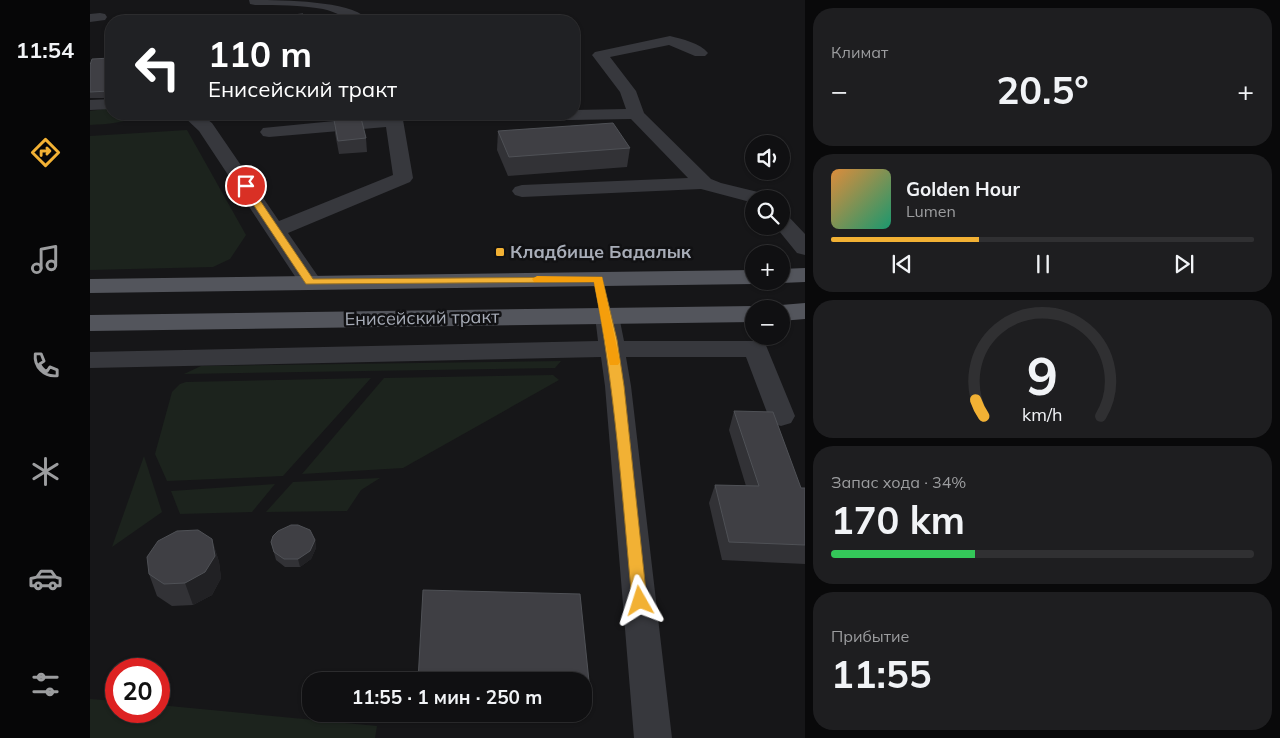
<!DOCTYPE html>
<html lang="ru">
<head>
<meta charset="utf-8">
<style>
	body { margin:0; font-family:Mulish,sans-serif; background:#1e1e20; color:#f1f3f6; height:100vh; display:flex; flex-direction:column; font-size:19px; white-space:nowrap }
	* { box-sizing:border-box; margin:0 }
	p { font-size:16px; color:#9c9d9f }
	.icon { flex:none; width:28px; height:28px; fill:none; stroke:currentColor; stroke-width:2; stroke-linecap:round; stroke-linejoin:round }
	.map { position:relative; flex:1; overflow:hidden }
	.side { display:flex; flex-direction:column; gap:8px; padding:8px; background:#09090a; width:475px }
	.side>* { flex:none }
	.top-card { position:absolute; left:15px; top:15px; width:475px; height:105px; border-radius:20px; box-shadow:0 1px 4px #0004,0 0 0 1px #303032; background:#202124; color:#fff; overflow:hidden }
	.fabs { position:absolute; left:655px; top:135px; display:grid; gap:10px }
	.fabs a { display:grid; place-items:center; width:45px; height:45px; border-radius:50%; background:#101012; box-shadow:0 1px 4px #0004,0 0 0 1px #303032; font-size:25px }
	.speed { position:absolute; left:15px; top:658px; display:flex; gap:10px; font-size:25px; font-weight:700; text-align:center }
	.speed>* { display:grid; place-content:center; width:65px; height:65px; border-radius:50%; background:#101012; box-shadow:0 1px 4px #0004,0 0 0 1px #303032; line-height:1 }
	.speed .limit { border:8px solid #d22; background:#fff; color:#111 }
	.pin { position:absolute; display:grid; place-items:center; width:42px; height:42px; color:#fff; margin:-21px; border:2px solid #fff; border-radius:50%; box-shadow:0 1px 5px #0007 }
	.me { position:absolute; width:55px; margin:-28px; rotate:354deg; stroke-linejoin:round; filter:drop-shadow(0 0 4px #0008) }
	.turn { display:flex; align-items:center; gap:18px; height:105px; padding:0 20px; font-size:22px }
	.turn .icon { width:65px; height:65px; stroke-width:2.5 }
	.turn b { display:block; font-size:35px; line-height:42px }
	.big { font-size:38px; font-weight:700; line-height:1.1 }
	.side .widget { flex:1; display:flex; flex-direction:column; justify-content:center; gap:8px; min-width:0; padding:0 18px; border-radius:20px; background:#1e1e20 }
	.side .dial { align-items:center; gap:0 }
	.dial svg { height:130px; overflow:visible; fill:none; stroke:#303032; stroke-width:7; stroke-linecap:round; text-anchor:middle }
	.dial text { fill:#f1f3f6; stroke:none }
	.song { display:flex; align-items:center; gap:15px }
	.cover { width:60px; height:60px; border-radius:8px; background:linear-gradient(135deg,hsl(30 70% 55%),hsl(160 70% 35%)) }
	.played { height:5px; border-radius:2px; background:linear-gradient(90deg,#f2b134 35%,#303032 35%) }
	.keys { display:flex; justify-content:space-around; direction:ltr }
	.heat { display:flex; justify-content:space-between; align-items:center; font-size:28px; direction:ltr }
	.charge { height:8px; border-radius:4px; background:linear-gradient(90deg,#34c759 34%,#303032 0) }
	.trip { position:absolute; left:212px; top:672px; width:290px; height:50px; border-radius:20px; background:#101012; box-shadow:0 1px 4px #0004,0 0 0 1px #303032; font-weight:700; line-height:50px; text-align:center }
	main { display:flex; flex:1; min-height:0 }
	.dock { display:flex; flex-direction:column; width:90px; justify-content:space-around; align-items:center; background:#060607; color:#9c9d9f }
	.dock .icon { width:35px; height:35px }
	.dock .on { color:#f2b134 }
	.dock b { font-size:22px; color:#f1f3f6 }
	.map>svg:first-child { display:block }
	.green { fill:#1c231d }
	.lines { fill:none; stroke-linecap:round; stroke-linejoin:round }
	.minor { fill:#37383d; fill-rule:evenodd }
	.major { fill:#53555c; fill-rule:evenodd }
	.wall { fill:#323236 }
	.shaded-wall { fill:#212124 }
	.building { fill:#3f3f44; stroke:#4f5156 }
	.route { fill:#f2b134; stroke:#9d7322 }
	.slow { fill:#f59e0b }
	.poi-dot { fill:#f2b134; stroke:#111113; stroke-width:2 }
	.labels { text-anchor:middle; stroke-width:5; stroke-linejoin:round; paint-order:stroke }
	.poi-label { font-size:18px; font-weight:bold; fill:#a8adb8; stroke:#111113; text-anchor:start }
	.street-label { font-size:18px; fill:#a8adb8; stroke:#111113 }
</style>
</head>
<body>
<main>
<nav class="dock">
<b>11:54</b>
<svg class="icon on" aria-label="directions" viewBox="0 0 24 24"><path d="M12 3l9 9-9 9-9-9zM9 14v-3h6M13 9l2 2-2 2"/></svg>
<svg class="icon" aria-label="music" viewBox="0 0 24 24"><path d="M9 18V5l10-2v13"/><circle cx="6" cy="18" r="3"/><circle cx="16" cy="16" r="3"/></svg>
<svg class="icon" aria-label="phone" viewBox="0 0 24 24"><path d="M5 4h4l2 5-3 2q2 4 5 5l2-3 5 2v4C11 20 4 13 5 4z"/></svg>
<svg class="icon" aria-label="climate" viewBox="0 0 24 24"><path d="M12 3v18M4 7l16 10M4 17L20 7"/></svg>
<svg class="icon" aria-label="car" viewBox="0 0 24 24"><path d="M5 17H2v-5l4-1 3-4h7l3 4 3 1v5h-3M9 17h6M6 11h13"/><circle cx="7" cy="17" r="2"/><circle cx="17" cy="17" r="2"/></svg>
<svg class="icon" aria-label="filters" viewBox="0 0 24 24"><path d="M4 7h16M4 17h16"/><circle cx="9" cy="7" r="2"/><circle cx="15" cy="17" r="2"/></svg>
</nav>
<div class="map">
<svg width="715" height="738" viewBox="0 0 715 738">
	<rect width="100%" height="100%" fill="#161618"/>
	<g class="green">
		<path d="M21,108V114H52C36,123 18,124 0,125V111Z"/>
		<path d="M97,130L156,235L140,259L123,267L0,270V136Z"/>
		<path d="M471,361L465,368L94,374L111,366Z"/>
		<path d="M463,375L469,380L313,468L212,474L294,378Z"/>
		<path d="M281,378L193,476L77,481L65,454L82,392L90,384L96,382Z"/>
		<path d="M54,456L72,512L22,547Z"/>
		<path d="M290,478L271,490L257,511L176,512L203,482Z"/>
		<path d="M185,484L162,512L90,514L81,491Z"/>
		<path d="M0,699L26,701V711H69V705L287,726L285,738H0Z"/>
	</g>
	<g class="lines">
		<g class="minor">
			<path d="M159,0C186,0 259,0 276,18L274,21C260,22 247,12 233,9C210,5 187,5 165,5L160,4Z"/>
			<path d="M10,13L15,14L17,17L15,20L0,22V14Z"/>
			<path d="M580,36C592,39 610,43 618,53L615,56H605L579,45L520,57L546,91L554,113L621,179L631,183L680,195L683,199H664V203L611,189L432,197L425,195L422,191L425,187L432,185L598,178L541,119L411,121L405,120L401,114H484V110L536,109L530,92L502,55L505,52Z"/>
			<path d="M21,99V109L0,110V100Z"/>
			<path d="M91,114H110L122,123L189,221L303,175L296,127L179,137L173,136L170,132L173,128L295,116L294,114H312L323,178L320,182L198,233L232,282L228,287L220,289L212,287L109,131Z"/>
			<path d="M691,214L698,216L715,234V255L707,253L685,226H691Z"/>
			<path d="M517,309L526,311L529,316L534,341H666L675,343L705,416L701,423L691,426L681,423L656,357H536L541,386L582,738H544L515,386L511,357L0,368V352L508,341L505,316L508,311Z"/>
		</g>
		<g class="major">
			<path d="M715,268V282L691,283L683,281H691V269Z"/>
			<path d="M664,270V281L673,282L664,284L0,293V279Z"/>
			<path d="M715,303V319L691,321V309H681L691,305Z"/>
			<path d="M664,306L673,309H664V322L0,331V315Z"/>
		</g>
	</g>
	<g class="wall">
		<path d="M21,58V98H0V65Z"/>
		<path d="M244,120L276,138L277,152L249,154L245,133Z"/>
		<path d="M408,131L540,148L537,167L418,176L407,150Z"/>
		<path d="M644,411L711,488H715V564L632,560L619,503L625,485L656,486L639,430Z"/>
		<path d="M122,540L129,562L131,578L122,595L103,605L82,606L67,596L59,574Z"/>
		<path d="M225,540L226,548L221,559L210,567H195L186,560L181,542Z"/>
		<path d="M494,681L500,691L496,712H494Z"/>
	</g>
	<g class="shaded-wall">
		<path d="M242,114H270V117L243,119Z"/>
		<path d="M122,539L129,562L131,578L122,595L103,605L95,583Z"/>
		<path d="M225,540L226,548L221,559L210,567L208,559Z"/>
	</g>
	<g class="building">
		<path d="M213,14L214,21H156V19Z"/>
		<path d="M21,58V94L19,91L0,92V65L2,59Z"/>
		<path d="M271,118L276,138L248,141L244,120Z"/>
		<path d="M523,123L540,148L419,157L408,131Z"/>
		<path d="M644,411L683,412L711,488H715V545L639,542L625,485L669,486Z"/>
		<path d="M201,525H208L220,530L225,540L220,551L208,559H194L184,552L181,542L183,536L188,531Z"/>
		<path d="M108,530L122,539L125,556L115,572L95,583L74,584L59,574L57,557L68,541L87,531Z"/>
		<path d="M333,590L490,594L500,691H494V681H328Z"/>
	</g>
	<path class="route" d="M156,183L159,184L223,279L512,277L527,340L534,386L557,601L555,606L550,608L544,606L542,601C532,495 525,387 504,282L216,284L151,186Z"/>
	<path class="slow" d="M447,276L512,277L530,362L528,365H520L519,362L504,282H444L442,279Z"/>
	<rect class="poi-dot" x="405" y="247" width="10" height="10" rx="2.5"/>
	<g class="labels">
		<g class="poi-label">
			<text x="420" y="258">Кладбище Бадалык</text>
		</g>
		<g class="street-label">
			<text transform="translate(332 318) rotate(-1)" y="6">Енисейский тракт</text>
		</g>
	</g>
</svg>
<div class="fabs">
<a><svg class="icon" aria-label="sound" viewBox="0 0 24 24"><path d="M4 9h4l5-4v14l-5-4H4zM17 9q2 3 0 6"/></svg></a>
<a><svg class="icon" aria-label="search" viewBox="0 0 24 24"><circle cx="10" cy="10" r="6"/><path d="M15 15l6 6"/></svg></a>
<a>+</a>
<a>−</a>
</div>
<div class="speed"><div class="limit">20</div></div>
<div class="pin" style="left:156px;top:186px;background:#d93025"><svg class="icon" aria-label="arrive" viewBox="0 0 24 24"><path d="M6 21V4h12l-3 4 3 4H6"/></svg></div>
<svg class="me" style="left:550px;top:601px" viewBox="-20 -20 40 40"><path d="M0-17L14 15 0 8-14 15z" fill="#f2b134" stroke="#fff" stroke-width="4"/></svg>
<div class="trip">11:55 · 1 мин · 250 m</div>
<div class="top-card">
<div class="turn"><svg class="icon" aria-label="left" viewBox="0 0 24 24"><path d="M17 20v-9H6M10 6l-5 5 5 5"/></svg><div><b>110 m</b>Енисейский тракт</div></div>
</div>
</div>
<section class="side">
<div class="widget"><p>Климат</p>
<div class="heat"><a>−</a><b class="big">20.5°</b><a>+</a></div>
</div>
<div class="widget">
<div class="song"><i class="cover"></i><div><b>Golden Hour</b><p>Lumen</p></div></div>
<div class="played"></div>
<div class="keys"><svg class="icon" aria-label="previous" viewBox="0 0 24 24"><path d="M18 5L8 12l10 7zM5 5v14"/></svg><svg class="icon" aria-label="pause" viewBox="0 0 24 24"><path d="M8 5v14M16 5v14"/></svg><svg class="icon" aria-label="next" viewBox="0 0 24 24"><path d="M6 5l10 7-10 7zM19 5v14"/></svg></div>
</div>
<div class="widget dial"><svg viewBox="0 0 100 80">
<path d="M14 69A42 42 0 1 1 86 69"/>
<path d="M14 69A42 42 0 0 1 9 59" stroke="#f2b134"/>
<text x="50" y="56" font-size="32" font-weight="700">9</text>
<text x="50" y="72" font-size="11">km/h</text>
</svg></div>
<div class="widget"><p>Запас хода · 34%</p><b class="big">170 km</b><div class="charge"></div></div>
<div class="widget"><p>Прибытие</p><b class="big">11:55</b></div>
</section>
</main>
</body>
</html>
